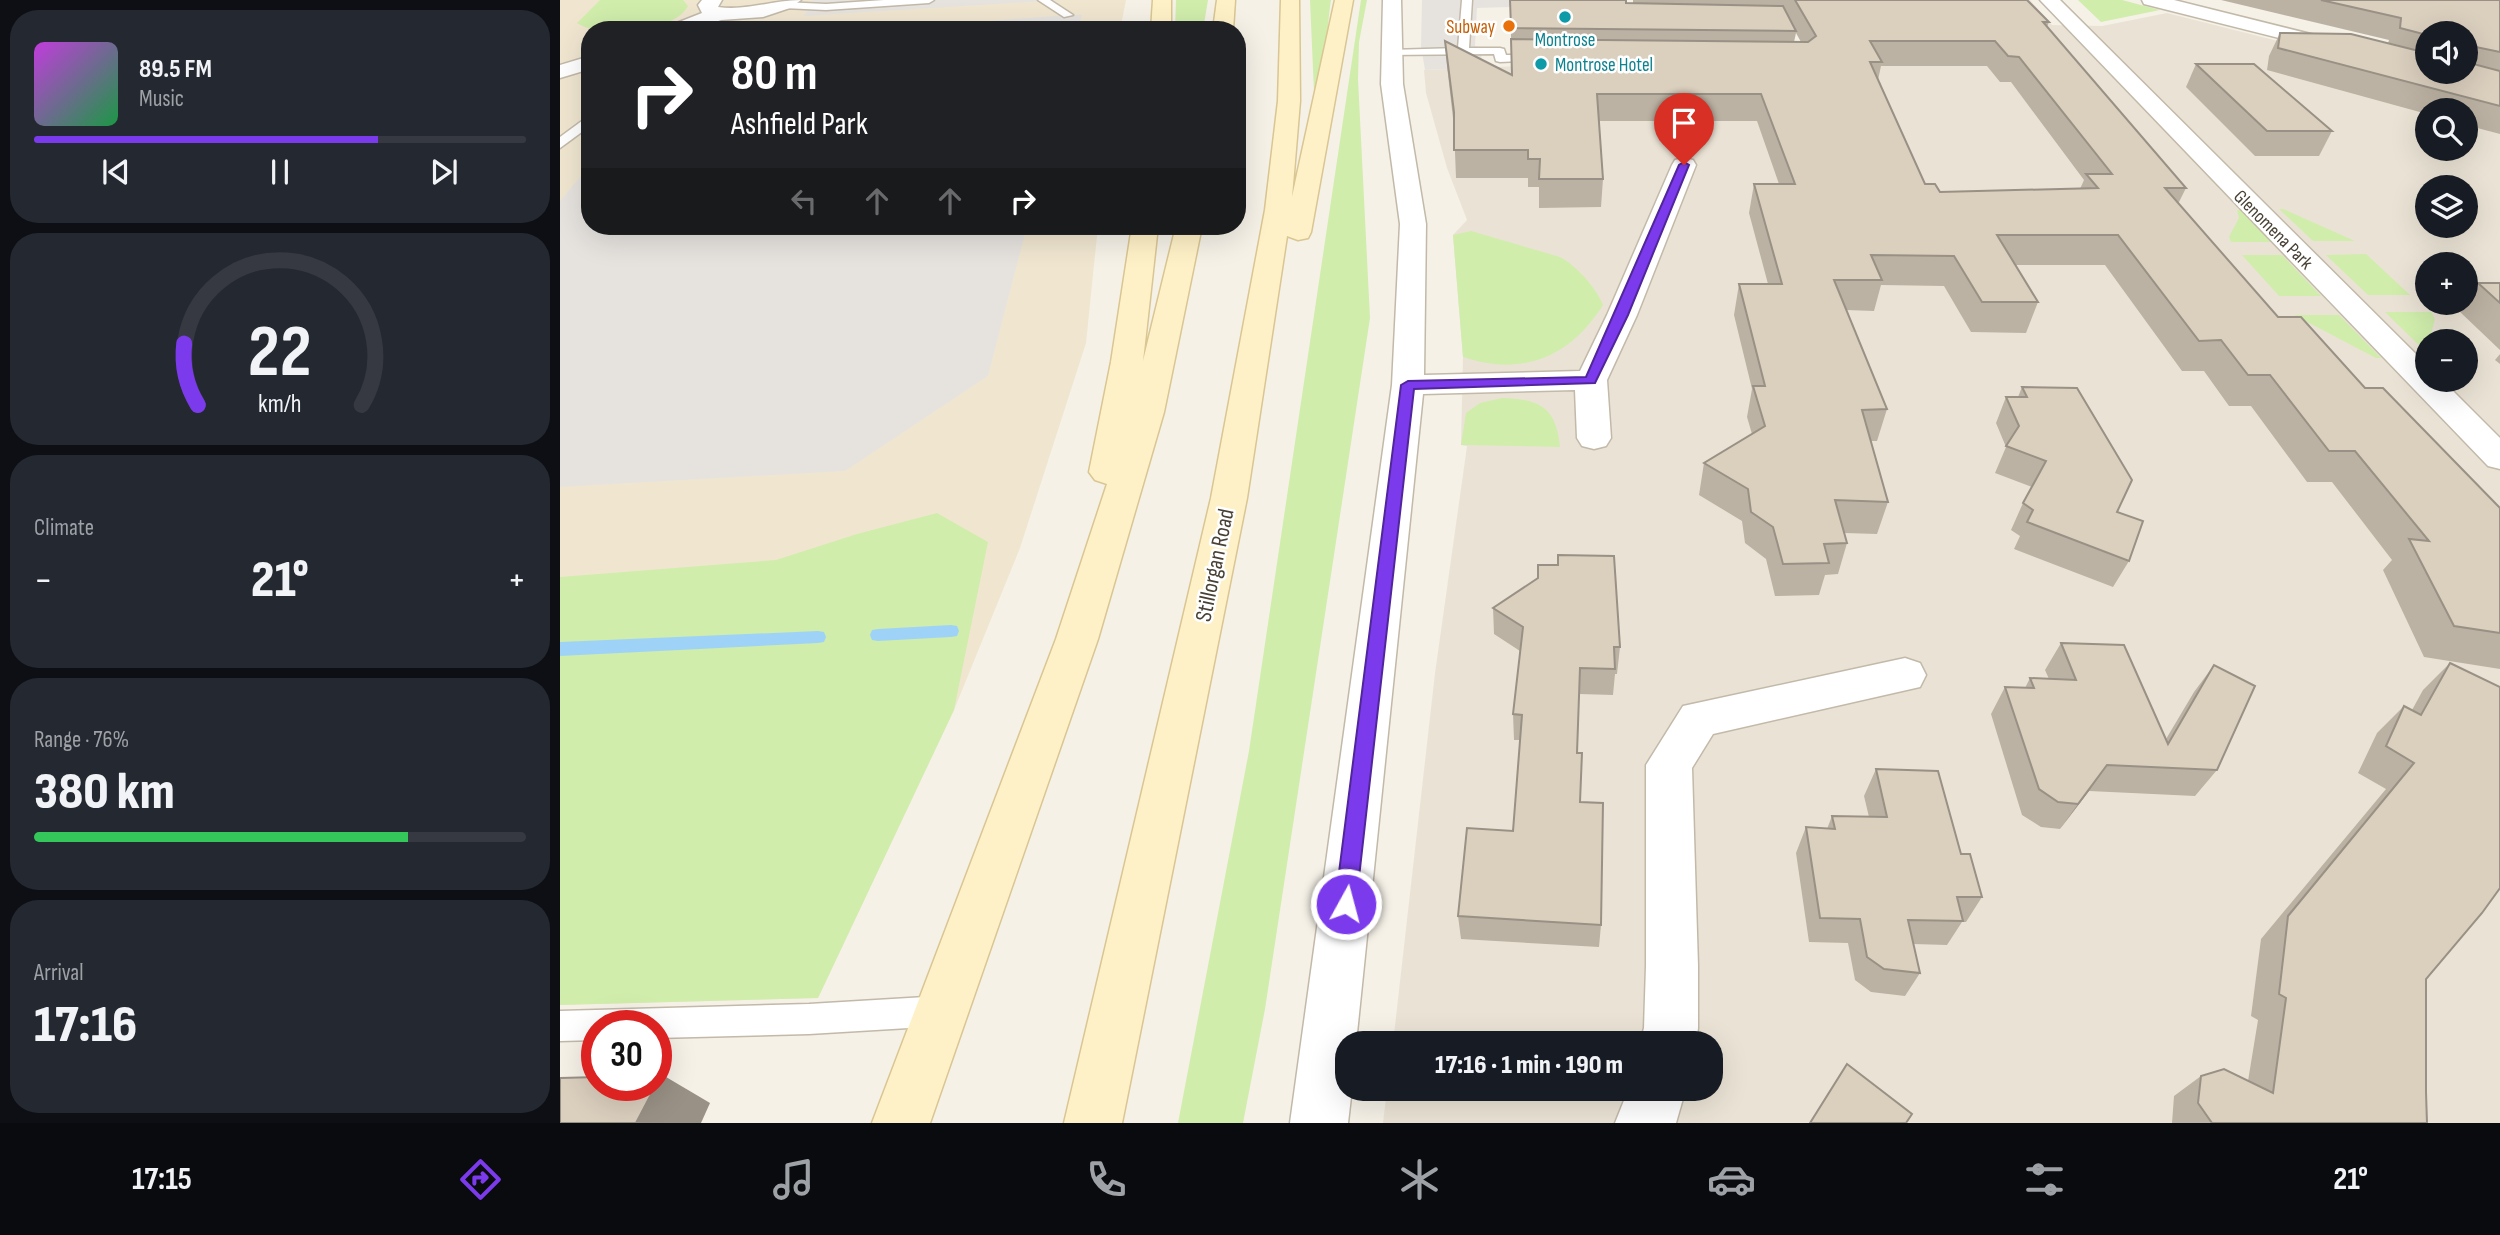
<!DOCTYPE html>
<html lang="en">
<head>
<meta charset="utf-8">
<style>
	body { margin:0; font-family:"Sofia Sans Condensed",sans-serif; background:#242831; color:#f1f3f6; height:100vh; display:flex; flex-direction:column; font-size:26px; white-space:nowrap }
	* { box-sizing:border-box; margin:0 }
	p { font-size:23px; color:#9ea1a6 }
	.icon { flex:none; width:38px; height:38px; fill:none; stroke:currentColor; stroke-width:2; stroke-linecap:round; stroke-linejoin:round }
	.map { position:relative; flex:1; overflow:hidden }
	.panel { display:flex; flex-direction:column; gap:10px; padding:10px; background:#0d0f14; width:560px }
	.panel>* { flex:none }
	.banner { position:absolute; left:21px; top:21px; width:665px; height:214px; border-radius:28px; box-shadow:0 7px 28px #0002; background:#202124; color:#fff; overflow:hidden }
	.tools { position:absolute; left:1855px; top:21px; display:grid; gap:14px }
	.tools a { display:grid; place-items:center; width:63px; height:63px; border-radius:50%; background:#171b24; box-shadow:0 7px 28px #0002; font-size:35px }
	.speed { position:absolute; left:21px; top:1010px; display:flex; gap:14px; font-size:35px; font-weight:700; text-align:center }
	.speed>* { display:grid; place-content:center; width:91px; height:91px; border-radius:50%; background:#171b24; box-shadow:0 7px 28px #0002; line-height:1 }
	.speed .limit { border:10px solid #d22; background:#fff; color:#111 }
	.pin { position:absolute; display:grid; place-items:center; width:60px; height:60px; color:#fff; margin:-72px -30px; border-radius:50% 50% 50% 0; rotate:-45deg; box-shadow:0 0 7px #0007 }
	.pin .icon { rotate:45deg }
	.me { position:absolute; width:77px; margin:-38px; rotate:7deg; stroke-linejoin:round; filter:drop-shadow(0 0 5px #0008) }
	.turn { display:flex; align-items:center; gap:24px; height:147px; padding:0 35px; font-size:32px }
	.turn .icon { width:91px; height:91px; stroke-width:2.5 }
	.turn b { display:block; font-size:49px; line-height:60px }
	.lanes { display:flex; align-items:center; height:66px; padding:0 35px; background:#0003; justify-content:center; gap:35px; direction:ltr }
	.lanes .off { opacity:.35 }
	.big { font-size:52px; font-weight:800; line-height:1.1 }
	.panel .widget { flex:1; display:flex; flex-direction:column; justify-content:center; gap:10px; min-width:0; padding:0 24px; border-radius:28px; background:#242831 }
	.panel .dial { align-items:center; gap:0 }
	.dial svg { height:182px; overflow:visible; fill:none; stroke:#363941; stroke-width:7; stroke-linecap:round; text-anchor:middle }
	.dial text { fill:#f1f3f6; stroke:none }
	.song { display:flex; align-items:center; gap:21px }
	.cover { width:84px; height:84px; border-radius:10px; background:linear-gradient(135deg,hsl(290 70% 55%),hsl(140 70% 35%)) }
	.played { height:7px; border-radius:4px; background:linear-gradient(90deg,#7c3aed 70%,#363941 70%) }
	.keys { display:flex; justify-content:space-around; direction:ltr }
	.heat { display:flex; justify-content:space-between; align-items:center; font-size:38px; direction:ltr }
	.charge { height:10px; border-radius:5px; background:linear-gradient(90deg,#34c759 76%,#363941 0) }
	.trip { position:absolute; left:775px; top:1031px; width:388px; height:70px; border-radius:28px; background:#171b24; box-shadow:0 7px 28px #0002; font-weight:800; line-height:70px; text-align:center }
	.menu { display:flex; height:112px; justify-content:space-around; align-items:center; background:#090b0e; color:#9ea1a6 }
	.menu .icon { width:49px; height:49px }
	.menu .current { color:#7c3aed }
	.menu b { font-size:32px; color:#f1f3f6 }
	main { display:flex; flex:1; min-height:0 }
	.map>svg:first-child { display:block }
	.residential { fill:#eae3d5; fill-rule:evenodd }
	.education { fill:#f0e6d0 }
	.green { fill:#d0edac }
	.parking { fill:#e6e3df }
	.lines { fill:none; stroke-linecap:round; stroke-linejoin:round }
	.stream { fill:#9ed3f7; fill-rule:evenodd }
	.service-casing { stroke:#c2b9a9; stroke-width:3 }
	.minor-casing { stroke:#c2b9a9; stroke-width:3 }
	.secondary-casing { stroke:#d9c692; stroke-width:3 }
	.service { fill:#fff; fill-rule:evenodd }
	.minor { fill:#fff; fill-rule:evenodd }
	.secondary { fill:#fff1c7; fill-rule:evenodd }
	.wall { fill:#bcb2a3; fill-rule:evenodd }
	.shaded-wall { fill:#999185 }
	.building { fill:#dbcfbe; stroke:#999185; stroke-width:2; fill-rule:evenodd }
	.route { fill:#7c3aed; stroke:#51269a; stroke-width:2 }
	.culture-dot { fill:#0f9aa8; stroke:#fff; stroke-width:2.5 }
	.food-dot { fill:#e8710a; stroke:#fff; stroke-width:2.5 }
	.labels { text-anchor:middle; stroke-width:5; stroke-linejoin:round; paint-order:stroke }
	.far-food-label { font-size:19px; fill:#c56008; stroke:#fff; text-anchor:end }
	.far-culture-label { font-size:19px; fill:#0d838f; stroke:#fff }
	.far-street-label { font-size:19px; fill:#494135; stroke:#fff }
	.street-label { font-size:23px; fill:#494135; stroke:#fff }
</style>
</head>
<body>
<main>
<section class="panel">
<div class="widget">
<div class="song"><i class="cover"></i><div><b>89.5 FM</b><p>Music</p></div></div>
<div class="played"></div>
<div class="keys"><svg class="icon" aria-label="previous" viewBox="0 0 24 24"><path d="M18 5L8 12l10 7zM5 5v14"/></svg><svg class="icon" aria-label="pause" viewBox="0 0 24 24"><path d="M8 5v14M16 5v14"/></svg><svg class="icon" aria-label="next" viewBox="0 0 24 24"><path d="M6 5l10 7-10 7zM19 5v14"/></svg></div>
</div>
<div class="widget dial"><svg viewBox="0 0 100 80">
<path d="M14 69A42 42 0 1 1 86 69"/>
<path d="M14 69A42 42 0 0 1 8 42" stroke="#7c3aed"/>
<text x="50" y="56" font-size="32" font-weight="700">22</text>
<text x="50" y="72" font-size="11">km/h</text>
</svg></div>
<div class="widget"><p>Climate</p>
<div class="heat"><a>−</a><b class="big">21°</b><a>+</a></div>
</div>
<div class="widget"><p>Range · 76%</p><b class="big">380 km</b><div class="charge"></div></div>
<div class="widget"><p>Arrival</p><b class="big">17:16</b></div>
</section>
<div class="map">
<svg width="1940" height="1123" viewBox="0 0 1940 1123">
	<rect width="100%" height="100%" fill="#f5f1e7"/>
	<path class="residential" d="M1092,0H1470L1492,25L1542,26L1607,13L1940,97V1123H823L827,1089L1152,1088V1043H833L875,673L907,446L901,445L903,357L893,235L907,220L887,168L866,93L864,70L959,66L1290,73L1256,7ZM1867,110H1906V149H1867ZM1867,187H1906V226H1867ZM1867,264H1906V303H1867ZM1867,341H1906V380H1867Z"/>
	<path class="education" d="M0,0H566L560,30H30V226H538L526,343L460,548L394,710L258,998L0,1005Z"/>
	<g class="green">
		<path d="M40,0H123L128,6C114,33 39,39 17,23Z"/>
		<path d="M616,0H648L643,30H615Z"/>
		<path d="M750,0H771C767,24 766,73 754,92Z"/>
		<path d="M801,0H807L799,42L798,79L810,318L705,1009L683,1123H618L689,751Z"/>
		<path d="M1518,0H1562L1600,10L1541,22Z"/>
		<path d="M1719,209H1723L1795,241H1753Z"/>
		<path d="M1677,210H1681L1712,242H1671L1669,237L1679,218Z"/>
		<path d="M911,231L1000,257C1017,266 1036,288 1043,305C1010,357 963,377 903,357L893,235Z"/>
		<path d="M1806,254L1850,295H1808L1766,255Z"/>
		<path d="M1682,255H1722L1761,296H1719Z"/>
		<path d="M1825,312H1871L1875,319L1869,341H1867V353Z"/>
		<path d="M1734,315H1779L1821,358H1816Z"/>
		<path d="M942,398C980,399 996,407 1000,447L901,445L906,413L920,403Z"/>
		<path d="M377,513L428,542L394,710L258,998L0,1005V577L216,560L297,534Z"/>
	</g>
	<g class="parking">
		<path d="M253,0H504L244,16Z"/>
		<path d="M862,0H950V7L917,8L915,46L922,47L921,67L865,70L861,46Z"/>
		<path d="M508,15H522L518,30H312Z"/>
		<path d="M30,165V226H467L428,376L285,471L0,487V201Z"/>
	</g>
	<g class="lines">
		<g class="stream">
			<path d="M391,625L397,626L399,631L397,636L391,637L318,641L312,640L310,635L312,630L318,629Z"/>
			<path d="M258,631L264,632L266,637L264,642L258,643L0,656V642Z"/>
		</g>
		<defs>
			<g id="service">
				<path d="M324,0H374L369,3L266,10L223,8L218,5L223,2L266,4Z"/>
				<path d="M478,0H490L513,15L504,17Z"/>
				<path d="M902,0H912L909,48H940L944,49L946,55H978L982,56V60L940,62L936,61L934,54L826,55L824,53L830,50L898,48Z"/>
				<path d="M30,115V126L0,148V137Z"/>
				<path d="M382,996L392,1001L397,1011L392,1021L382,1026L249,1034L96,1038V1026H37V1040L0,1041V1011L249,1004Z"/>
			</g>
			<g id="minor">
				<path d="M142,0H162L158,7C187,11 213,0 241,0L230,8L203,17L161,20L135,30H106L109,26L142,13L138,5Z"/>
				<path d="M823,0H841L843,84L866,224L864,375L1020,371L1047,315L1112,165L1115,160L1124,158L1133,160L1136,165L1077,315L1047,380L1051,438L1046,446L1034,449L1022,446L1017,438L1015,390L863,394L796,1043H788V1088H792L788,1123H730L832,385L840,224L821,84Z"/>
				<path d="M1480,0H1500L1867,365V380H1882L1940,438V469L1928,466Z"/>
				<path d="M1582,0H1614L1867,63V72H1876L1867,75L1584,4Z"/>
				<path d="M30,56V69L0,78V65Z"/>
				<path d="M1345,658L1360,663L1366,675L1360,687L1153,734L1132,768L1138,966V1028L1136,1043H1080L1084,1028L1086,966V765L1123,706Z"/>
				<path d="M1069,1088H1126L1116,1123H1055Z"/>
			</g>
			<g id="secondary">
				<path d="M593,0H611V30H591Z"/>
				<path d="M657,0H675L673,30H653Z"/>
				<path d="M721,0H739L740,101L732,197L775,0H793L751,232L748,238L738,240L727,236L687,498L562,1123H504L651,498L705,210L718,101Z"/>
				<path d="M572,226H598L583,361L616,226H642L604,412L538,639L370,1123H312L496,639L547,484L535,480L529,472L551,362Z"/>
			</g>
		</defs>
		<use href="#service" class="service-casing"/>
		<use href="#minor" class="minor-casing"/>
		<use href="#secondary" class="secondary-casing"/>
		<use href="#service" class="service"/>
		<use href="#minor" class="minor"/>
		<use href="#secondary" class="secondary"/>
	</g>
	<g class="wall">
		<path d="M950,0L1073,3V0H1467L1489,22L1487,27L1626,188L1618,204L1718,317L1805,388L1940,508V669L1864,657L1823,570L1832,560L1772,482H1747L1691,406H1669L1644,371H1622L1545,265H1455L1478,302L1466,333L1411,332L1384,286L1321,285L1314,311L1286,310L1327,409L1317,441H1311L1328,502L1317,534L1284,533L1287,543L1278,574L1265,575L1259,595L1215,596L1206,559L1185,543L1182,521L1139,495L1144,463L1192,434L1187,417L1192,389L1174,315L1179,284H1208L1189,213L1194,184H1219L1197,121H1039L1043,179L1041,207L979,208V187H968V178H896L894,127L887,66L885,41L952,75ZM1236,33L1241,42H1234ZM1321,66H1427L1440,82H1451L1524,180L1520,189L1380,192L1365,184L1318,80Z"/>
		<path d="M1661,0H1940V134L1906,125V110H1867V114L1707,70L1709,56L1720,33L1828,43L1829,40ZM1867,33H1906V72H1867Z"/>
		<path d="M1636,64L1772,131L1759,156H1695L1626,87Z"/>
		<path d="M1918,283H1940V350L1898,310L1904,303H1906V300Z"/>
		<path d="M1940,354V364L1935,360Z"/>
		<path d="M1462,387L1557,512L1569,561L1553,587L1454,549L1460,536L1451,530L1463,503L1472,487L1435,473L1446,447L1436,423L1446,397H1458Z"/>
		<path d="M933,608L1060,647L1057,674H1055L1053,695L1019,694L1017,753L1020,802L1041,925L1039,947L901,939L898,916L953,831L960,740H954L953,714L960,651L934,634Z"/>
		<path d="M1501,643L1606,739L1634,692L1654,665L1657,770L1635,796L1529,791L1500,829L1481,827L1462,815L1431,714L1445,687L1465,688L1470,678L1489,679L1485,670Z"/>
		<path d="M1890,663L1866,979V1092L1867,1123H1612L1614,1096L1641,1076L1688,1081L1698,1020L1691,1016L1701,939L1826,789L1798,773L1817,733L1844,706L1852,710L1863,690Z"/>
		<path d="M1316,769L1401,854L1422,897L1406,922H1402L1387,945L1353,944L1360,973L1345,996L1311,992L1295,980L1288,943L1249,942L1236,853L1246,827L1267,829L1272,816L1309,817L1304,796Z"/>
	</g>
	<g class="shaded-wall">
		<path d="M1547,765L1529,791L1500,829L1518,804Z"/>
		<path d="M101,1074L150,1103L141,1123H76Z"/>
	</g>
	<g class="building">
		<path d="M950,0H1066V3L1223,6L1236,31L951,28Z"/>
		<path d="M1235,0H1467L1489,22H1483L1626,188H1605L1718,317H1741L1805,388H1823L1940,508V633L1894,626L1849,539L1869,541L1795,451H1769L1710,375H1688L1661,340L1639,341L1558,235H1437L1478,302H1422L1394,256L1311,255L1322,280H1274L1327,409L1302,410L1328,502L1275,500L1287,543L1264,544L1269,563L1223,564L1213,527L1191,512L1188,489L1144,463L1205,426L1193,386H1205L1179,284H1222L1194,184H1235L1201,94H1037L1043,179H979L980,159H968V150H894V112L885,41L952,75L951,39L1248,42L1256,36ZM1310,41H1435L1448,56L1459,57L1552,174H1526L1538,188L1380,192L1375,184H1365L1310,62H1322Z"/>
		<path d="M1761,0H1940V52L1916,47H1906V33H1867V35L1840,28L1841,18Z"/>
		<path d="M1720,33L1791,34L1867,53V72H1906V62L1940,71V106L1718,48Z"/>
		<path d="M1636,64H1694L1772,131H1707Z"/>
		<path d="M1918,283H1940V303Z"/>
		<path d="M1462,387L1517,388L1572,480L1557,512L1583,521L1569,561L1467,522L1473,510L1463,503L1486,461L1446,446L1459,426L1446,397H1467Z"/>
		<path d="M998,555L1054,556L1060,647H1054L1055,669L1020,668L1017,753H1022L1020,802L1043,803L1041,925L898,916L907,828L953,831L962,715L953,714L963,627L933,608L978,578V565H998Z"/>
		<path d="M1501,643L1564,645L1608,744L1654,665L1695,686L1657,770L1547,765L1518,804L1498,802L1479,789L1445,687L1474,688L1470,678L1516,680Z"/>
		<path d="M1890,663L1940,687V888L1922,913L1866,979V1092L1867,1123H1652L1638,1103L1641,1076L1664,1069L1713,1093L1726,998L1719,994L1728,916L1854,763L1826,746L1844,706L1861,715Z"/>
		<path d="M1316,769L1378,771L1401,854H1410L1422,897H1397L1403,921L1348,920L1360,973L1324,969L1307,957L1300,919L1260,918L1246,827L1275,829L1272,816L1327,817Z"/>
		<path d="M1287,1064L1352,1114L1346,1123H1250Z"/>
		<path d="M96,1074H101L96,1084Z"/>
		<path d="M37,1077V1085H96L76,1123H0V1078Z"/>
	</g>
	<path class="route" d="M1124,162L1129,165L1068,315L1035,383L854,389L796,904L793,911L786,914L778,911L775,904L841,385L848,381L1026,377L1119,165Z"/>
	<g class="culture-dot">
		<circle cx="1005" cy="17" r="7"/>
		<circle cx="981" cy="64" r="7"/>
	</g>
	<circle class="food-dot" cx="949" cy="26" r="7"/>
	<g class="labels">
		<g class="far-food-label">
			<text x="935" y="33">Subway</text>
		</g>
		<g class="far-culture-label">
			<text x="1005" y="46">Montrose</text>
			<text x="995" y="71" text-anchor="start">Montrose Hotel</text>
		</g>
		<g class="far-street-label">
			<text transform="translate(1714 229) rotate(45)" y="7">Glenomena Park</text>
		</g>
		<g class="street-label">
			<text transform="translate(654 565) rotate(-78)" y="8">Stillorgan Road</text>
		</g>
	</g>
</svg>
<div class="tools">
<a><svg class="icon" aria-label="sound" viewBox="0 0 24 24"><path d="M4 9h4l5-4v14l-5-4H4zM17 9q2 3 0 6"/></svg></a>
<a><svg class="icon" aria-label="search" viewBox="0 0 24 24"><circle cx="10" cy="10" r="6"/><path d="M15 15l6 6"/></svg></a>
<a><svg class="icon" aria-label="layers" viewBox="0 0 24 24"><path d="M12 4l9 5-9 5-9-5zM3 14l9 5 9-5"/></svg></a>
<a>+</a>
<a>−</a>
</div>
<div class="speed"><div class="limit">30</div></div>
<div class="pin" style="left:1124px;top:165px;background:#d93025"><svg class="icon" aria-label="arrive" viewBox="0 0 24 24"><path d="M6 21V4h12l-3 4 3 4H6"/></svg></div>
<svg class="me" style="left:786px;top:904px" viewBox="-20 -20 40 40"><circle r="17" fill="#7c3aed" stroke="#fff" stroke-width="3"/><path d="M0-11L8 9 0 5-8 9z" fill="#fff"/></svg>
<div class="trip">17:16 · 1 min · 190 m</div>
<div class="banner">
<div class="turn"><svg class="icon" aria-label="right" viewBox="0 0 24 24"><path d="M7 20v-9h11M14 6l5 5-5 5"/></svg><div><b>80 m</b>Ashfield Park</div></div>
<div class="lanes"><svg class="icon off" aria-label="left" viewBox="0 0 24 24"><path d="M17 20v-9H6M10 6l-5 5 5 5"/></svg><svg class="icon off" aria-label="ahead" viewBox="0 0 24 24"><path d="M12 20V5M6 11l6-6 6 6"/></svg><svg class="icon off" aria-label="ahead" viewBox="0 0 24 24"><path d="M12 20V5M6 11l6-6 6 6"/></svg><svg class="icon" aria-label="right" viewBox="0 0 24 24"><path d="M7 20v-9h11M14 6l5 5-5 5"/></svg></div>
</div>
</div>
</main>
<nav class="menu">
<b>17:15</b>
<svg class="icon current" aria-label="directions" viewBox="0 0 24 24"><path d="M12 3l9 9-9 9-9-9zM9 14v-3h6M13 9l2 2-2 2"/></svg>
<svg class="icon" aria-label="music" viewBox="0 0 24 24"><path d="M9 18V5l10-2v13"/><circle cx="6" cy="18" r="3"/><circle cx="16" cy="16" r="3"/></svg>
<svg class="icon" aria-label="phone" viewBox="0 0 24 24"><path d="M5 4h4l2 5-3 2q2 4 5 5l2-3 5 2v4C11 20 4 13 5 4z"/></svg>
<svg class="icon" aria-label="climate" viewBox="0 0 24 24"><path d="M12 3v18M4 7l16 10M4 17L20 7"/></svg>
<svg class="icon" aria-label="car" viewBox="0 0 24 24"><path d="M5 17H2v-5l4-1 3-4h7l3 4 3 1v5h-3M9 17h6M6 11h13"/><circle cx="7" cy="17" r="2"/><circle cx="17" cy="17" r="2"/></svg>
<svg class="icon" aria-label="filters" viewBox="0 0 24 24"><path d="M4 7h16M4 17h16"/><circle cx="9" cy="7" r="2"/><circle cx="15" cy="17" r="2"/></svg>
<b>21°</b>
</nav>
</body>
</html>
